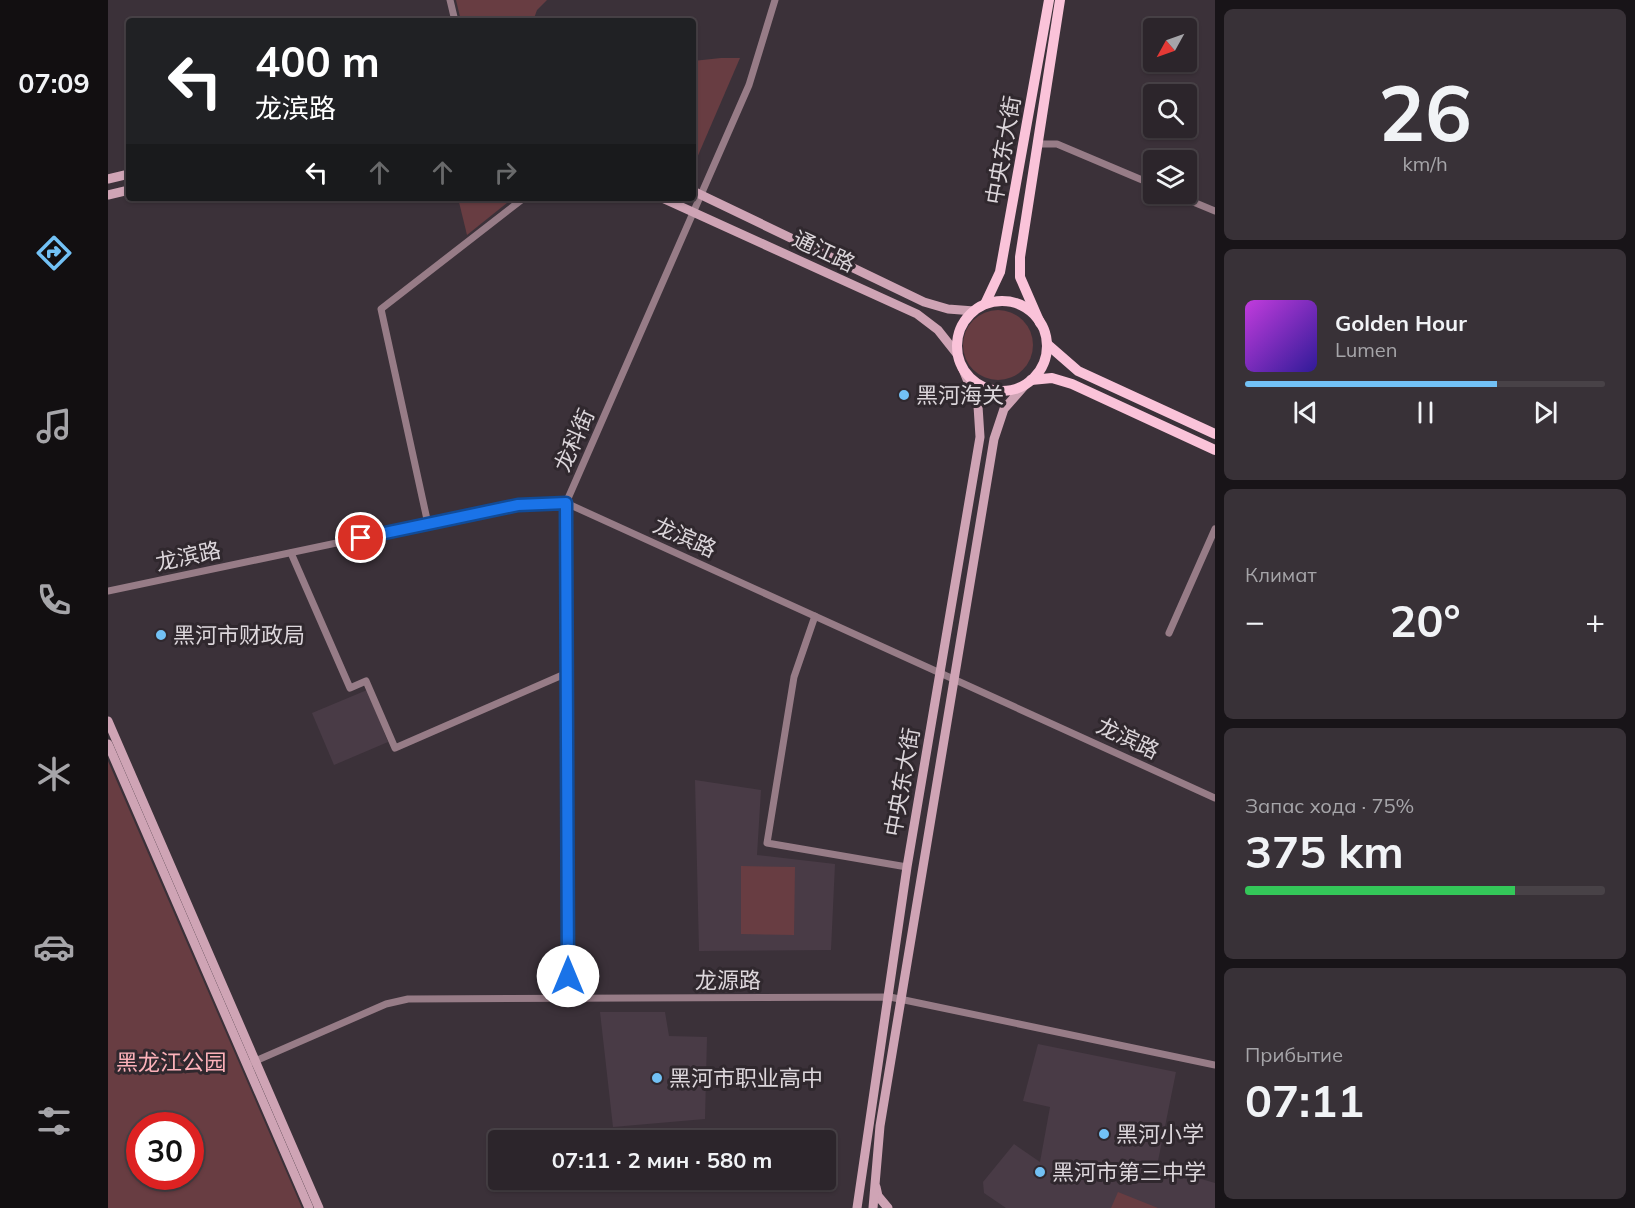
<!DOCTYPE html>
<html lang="ru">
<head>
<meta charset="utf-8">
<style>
	body { margin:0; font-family:Mulish,"Noto Sans SC",sans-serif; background:#383137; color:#f1f3f6; height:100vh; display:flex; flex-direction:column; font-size:22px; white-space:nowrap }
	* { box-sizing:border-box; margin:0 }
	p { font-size:20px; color:#a6a5a9 }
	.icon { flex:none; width:33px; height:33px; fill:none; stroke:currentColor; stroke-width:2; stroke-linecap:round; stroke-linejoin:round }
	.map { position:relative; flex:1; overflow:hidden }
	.details { display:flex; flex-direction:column; gap:9px; padding:9px; background:#181418; width:420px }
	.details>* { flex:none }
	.top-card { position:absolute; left:18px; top:18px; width:570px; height:183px; border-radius:6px; box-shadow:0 2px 4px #0004,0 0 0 2px #484247; background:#202124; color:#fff; overflow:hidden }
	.needle { width:39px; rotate:230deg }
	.buttons { position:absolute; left:1035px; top:18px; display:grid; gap:12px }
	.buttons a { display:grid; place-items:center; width:54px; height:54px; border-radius:6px; background:#2c252b; box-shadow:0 2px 4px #0004,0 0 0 2px #484247; font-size:30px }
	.speed { position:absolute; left:18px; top:1112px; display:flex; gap:12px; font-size:30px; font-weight:700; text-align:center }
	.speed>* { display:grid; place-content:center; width:78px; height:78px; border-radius:50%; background:#2c252b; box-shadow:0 2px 4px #0004,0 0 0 2px #484247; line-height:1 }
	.speed .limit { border:9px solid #d22; background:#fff; color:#111 }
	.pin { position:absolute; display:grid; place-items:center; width:51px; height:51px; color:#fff; margin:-26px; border:3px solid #fff; border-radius:50%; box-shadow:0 2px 6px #0007 }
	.me { position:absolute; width:66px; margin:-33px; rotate:0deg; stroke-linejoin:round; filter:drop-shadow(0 0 4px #0008) }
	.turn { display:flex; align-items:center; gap:21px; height:126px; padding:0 30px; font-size:27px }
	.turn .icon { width:78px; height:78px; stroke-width:2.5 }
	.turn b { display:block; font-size:42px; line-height:51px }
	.lanes { display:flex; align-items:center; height:57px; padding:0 30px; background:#0003; justify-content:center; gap:30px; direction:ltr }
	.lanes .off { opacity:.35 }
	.big { font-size:45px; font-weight:700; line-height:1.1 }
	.details .card { flex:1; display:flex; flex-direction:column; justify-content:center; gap:9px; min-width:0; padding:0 21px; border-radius:9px; background:#383137 }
	.details .dial { align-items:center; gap:0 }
	.dial b { font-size:78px; line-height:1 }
	.song { display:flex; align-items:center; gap:18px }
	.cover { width:72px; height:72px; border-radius:9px; background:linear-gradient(135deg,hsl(290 70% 55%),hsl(250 70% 35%)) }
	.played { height:6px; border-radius:3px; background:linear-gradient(90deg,#72c1f5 70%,#484247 70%) }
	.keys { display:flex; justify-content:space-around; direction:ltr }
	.heat { display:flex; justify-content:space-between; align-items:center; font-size:33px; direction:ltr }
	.charge { height:9px; border-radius:4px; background:linear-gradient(90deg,#34c759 75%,#484247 0) }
	.trip { position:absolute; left:380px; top:1130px; width:348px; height:60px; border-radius:6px; background:#2c252b; box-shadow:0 2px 4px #0004,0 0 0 2px #484247; font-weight:700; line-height:60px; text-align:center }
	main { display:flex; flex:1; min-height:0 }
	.tab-bar { display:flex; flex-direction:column; width:108px; justify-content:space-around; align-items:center; background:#120f11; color:#a6a5a9 }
	.tab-bar .icon { width:42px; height:42px }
	.tab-bar .current { color:#72c1f5 }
	.tab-bar b { font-size:27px; color:#f1f3f6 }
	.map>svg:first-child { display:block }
	.built { fill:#493b46 }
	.green { fill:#683d42; fill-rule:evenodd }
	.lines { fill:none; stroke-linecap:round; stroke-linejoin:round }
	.street { stroke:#977c87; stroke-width:7 }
	.secondary { stroke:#cfa4b5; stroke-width:9 }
	.primary { stroke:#fac3d9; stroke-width:10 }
	.route-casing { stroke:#114b97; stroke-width:15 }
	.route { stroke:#1a73e8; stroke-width:10 }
	.poi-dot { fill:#72c1f5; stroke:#30282e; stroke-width:2 }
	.labels { text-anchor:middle; stroke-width:6; stroke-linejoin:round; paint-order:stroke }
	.street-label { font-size:22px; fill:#dcd6db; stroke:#30282e }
	.poi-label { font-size:22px; fill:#dcd6db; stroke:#30282e; text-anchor:start }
	.park-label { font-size:22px; fill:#fcb1b9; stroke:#30282e }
</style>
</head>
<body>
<main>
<nav class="tab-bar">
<b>07:09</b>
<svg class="icon current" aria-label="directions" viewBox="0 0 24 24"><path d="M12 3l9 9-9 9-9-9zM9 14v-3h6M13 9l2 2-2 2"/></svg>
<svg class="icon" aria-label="music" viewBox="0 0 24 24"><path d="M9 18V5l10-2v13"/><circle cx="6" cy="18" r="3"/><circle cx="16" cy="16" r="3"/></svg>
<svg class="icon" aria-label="phone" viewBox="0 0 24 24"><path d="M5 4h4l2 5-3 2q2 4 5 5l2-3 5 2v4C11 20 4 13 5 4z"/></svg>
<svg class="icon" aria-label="climate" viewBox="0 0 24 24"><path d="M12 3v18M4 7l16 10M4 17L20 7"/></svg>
<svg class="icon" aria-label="car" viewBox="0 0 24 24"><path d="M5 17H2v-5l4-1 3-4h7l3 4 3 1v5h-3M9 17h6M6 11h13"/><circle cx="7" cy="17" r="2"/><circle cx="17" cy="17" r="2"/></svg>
<svg class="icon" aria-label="filters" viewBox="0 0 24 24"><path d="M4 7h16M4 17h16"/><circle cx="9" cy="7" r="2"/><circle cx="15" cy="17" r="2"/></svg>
</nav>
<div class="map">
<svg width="1107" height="1208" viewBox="0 0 1107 1208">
	<rect width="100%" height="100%" fill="#3b3139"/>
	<g class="built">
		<path d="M259,690L280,742L226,765L204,713Z"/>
		<path d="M587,780L653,790L649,855L727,864L723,950L591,951Z"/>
		<path d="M492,1012H557L561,1036L599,1037L597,1119L505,1127Z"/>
		<path d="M930,1044L1068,1072L1049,1166L1107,1183V1208H898L876,1193L875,1182L906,1144L932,1162L942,1107L915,1101Z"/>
	</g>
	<g class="green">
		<path d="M348,0H439L429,10L425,21H353Z"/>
		<path d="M613,58H632L585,167V61Z"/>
		<path d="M350,198H405L359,235Z"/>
		<circle cx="890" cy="345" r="35"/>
		<path d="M0,761L194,1208H0ZM32,1125H82V1176H32Z"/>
		<path d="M633,866L687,867L686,935L633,934Z"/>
		<path d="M1010,1192L1050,1208H1003Z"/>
	</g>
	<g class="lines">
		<g class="street">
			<path d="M342,0L347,21"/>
			<path d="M930,144H949L1046,185"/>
			<path d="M1066,194L1107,211"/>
			<path d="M320,524L273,309L416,198"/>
			<path d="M183,553L242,688L258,681L287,748L459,673"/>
			<path d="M0,591L409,505L458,503L1107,798"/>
			<path d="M707,616L686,677L659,843L799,867"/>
			<path d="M1061,633L1107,529"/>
			<path d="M461,999L458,503L641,85L667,0"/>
			<path d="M145,1062L278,1004L300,999L782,997L1107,1065"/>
		</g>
		<g class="secondary">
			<path d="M0,179L21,174"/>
			<path d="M585,191L816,302L840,309L866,311"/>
			<path d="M0,195L21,190"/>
			<path d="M554,198L809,314L830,330L849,354"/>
			<path d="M0,721L211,1208"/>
			<path d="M0,744L201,1208"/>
			<path d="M768,1187L770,1196L780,1208"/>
			<path d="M749,1208L799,867L872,437L870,406L854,367"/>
			<path d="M765,1208L772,1126L886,439L896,409L918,384"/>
		</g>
		<g class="primary">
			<circle cx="894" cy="346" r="45"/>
			<path d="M877,304L892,272L941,0"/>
			<path d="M932,323L912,277V257L952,0"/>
			<path d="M939,344L970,371L1107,434"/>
			<path d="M923,380L944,378L964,384L1107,450"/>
		</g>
	</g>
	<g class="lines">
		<defs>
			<path id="route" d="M253,538L410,505L458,503L460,976"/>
		</defs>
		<use href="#route" class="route-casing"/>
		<use href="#route" class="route"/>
	</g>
	<g class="poi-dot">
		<circle cx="796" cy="395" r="6"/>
		<circle cx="53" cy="635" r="6"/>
		<circle cx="549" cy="1078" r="6"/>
		<circle cx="996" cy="1134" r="6"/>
		<circle cx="932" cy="1172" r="6"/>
	</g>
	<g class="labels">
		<g class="street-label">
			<text transform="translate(895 150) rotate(-80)" y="8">中央东大街</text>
			<text transform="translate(716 251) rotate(25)" y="8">通江路</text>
			<text transform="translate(466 440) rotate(-66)" y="8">龙科街</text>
			<text transform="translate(577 537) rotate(24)" y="8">龙滨路</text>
			<text transform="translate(80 556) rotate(-12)" y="8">龙滨路</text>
			<text transform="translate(1020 738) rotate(25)" y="8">龙滨路</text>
			<text transform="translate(794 782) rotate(-80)" y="8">中央东大街</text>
			<text x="620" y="988">龙源路</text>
		</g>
		<g class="poi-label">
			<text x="808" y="403">黑河海关</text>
			<text x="65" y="643">黑河市财政局</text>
			<text x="561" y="1086">黑河市职业高中</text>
			<text x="1008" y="1142">黑河小学</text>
			<text x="944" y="1180">黑河市第三中学</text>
		</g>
		<g class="park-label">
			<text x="63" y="1070">黑龙江公园</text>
		</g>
	</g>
</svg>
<div class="buttons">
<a><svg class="needle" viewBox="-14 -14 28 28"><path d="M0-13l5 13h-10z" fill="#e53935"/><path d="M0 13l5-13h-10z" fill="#a6a5a9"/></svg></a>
<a><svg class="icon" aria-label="search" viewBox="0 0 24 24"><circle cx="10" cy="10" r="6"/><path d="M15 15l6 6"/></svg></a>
<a><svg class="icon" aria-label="layers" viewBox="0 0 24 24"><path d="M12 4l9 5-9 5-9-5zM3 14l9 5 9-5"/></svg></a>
</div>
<div class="speed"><div class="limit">30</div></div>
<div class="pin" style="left:253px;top:538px;background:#d93025"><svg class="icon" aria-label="arrive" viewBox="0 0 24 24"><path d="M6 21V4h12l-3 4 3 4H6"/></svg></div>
<svg class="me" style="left:460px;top:976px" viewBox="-20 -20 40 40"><circle r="19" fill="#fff"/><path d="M0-13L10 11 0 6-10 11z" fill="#1a73e8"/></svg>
<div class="trip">07:11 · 2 мин · 580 m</div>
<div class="top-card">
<div class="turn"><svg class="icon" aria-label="left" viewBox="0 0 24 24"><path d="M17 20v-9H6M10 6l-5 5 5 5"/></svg><div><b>400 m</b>龙滨路</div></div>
<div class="lanes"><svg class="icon" aria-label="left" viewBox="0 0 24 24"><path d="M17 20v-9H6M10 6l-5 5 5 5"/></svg><svg class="icon off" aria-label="ahead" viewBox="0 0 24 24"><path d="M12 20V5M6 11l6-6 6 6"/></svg><svg class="icon off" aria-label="ahead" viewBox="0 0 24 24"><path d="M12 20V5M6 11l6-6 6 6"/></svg><svg class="icon off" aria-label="right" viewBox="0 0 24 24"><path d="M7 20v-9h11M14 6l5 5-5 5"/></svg></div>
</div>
</div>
<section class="details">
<div class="card dial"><b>26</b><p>km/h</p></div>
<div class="card">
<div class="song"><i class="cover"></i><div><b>Golden Hour</b><p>Lumen</p></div></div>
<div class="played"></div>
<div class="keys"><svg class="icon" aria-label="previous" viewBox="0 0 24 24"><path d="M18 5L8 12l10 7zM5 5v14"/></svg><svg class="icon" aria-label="pause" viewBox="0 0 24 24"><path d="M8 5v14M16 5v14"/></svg><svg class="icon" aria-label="next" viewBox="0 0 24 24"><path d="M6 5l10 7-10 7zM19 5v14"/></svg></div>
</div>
<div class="card"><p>Климат</p>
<div class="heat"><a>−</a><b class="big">20°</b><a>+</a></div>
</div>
<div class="card"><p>Запас хода · 75%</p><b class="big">375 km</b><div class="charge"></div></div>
<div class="card"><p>Прибытие</p><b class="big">07:11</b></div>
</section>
</main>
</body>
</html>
